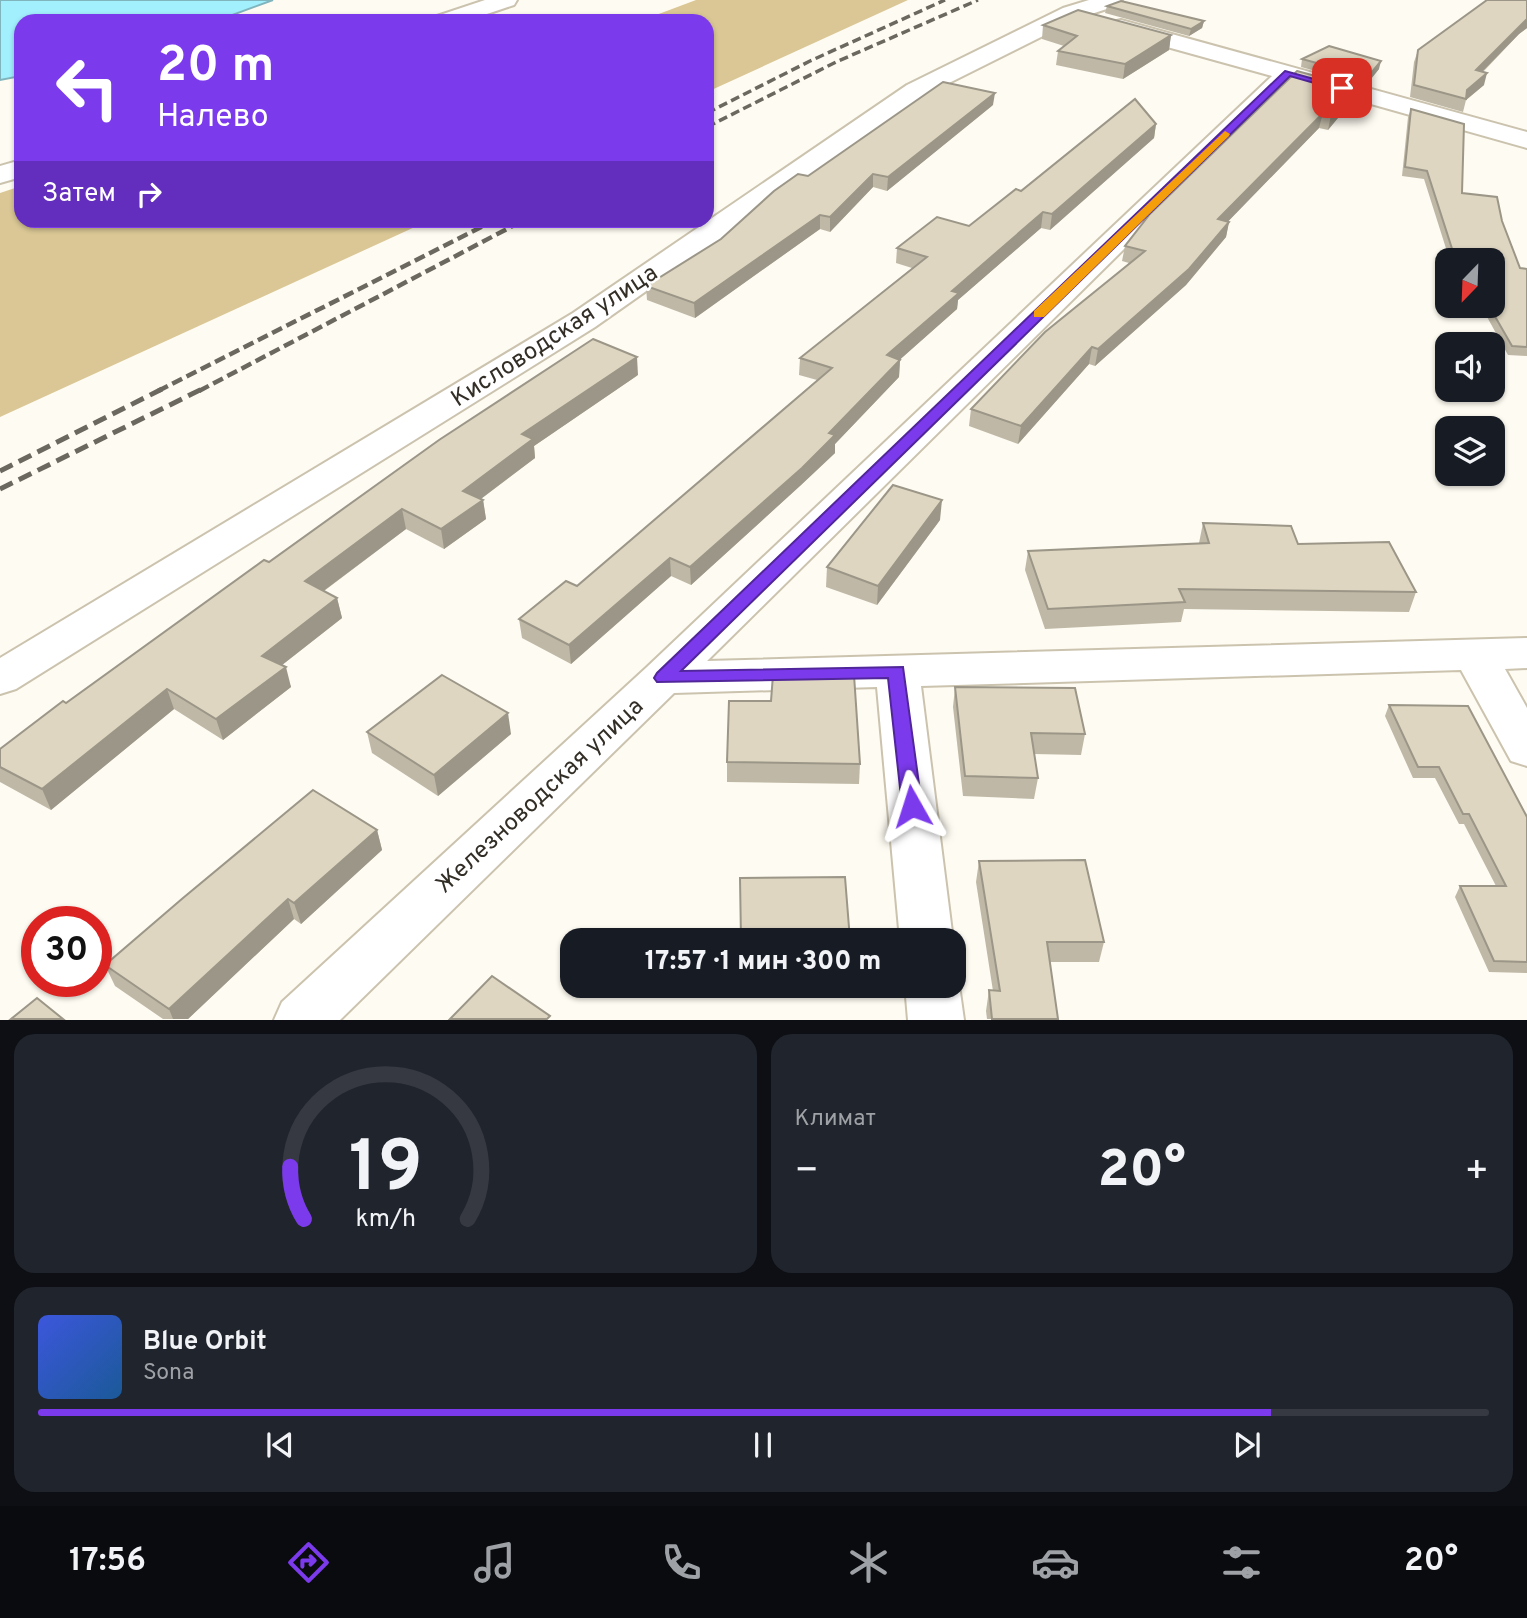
<!DOCTYPE html>
<html lang="ru">
<head>
<meta charset="utf-8">
<style>
	body { margin:0; font-family:Overpass,sans-serif; background:#20242c; color:#f1f3f6; height:100vh; display:flex; flex-direction:column; font-size:26px; white-space:nowrap }
	* { box-sizing:border-box; margin:0 }
	p { font-size:23px; color:#9ea1a6 }
	.icon { flex:none; width:38px; height:38px; fill:none; stroke:currentColor; stroke-width:2; stroke-linecap:round; stroke-linejoin:round }
	.map { position:relative; height:1020px; overflow:hidden }
	.panel { display:flex; flex-direction:column; gap:14px; padding:14px; background:#0d0f14; flex:1 }
	.panel>* { flex:none }
	.hud { position:absolute; left:14px; top:14px; width:700px; height:214px; border-radius:21px; box-shadow:0 2px 5px #0004; background:#7c3aed; color:#fff; overflow:hidden }
	.needle { width:46px; rotate:203deg }
	.buttons { position:absolute; left:1435px; top:248px; display:grid; gap:14px }
	.buttons a { display:grid; place-items:center; width:70px; height:70px; border-radius:14px; background:#171b24; box-shadow:0 2px 5px #0004; font-size:35px }
	.speed { position:absolute; left:21px; top:906px; display:flex; gap:14px; font-size:35px; font-weight:700; text-align:center }
	.speed>* { display:grid; place-content:center; width:91px; height:91px; border-radius:50%; background:#171b24; box-shadow:0 2px 5px #0004; line-height:1 }
	.speed .limit { border:10px solid #d22; background:#fff; color:#111 }
	.pin { position:absolute; display:grid; place-items:center; width:60px; height:60px; color:#fff; margin:-30px; border-radius:14px; box-shadow:0 4px 10px #0006 }
	.me { position:absolute; width:77px; margin:-38px; rotate:354deg; stroke-linejoin:round; filter:drop-shadow(0 0 5px #0008) }
	.turn { display:flex; align-items:center; gap:24px; height:147px; padding:0 28px; font-size:32px }
	.turn .icon { width:91px; height:91px; stroke-width:2.5 }
	.turn b { display:block; font-size:49px; line-height:60px }
	.then { display:flex; align-items:center; height:66px; padding:0 28px; background:#0003; gap:14px; font-size:26px }
	.big { font-size:52px; font-weight:800; line-height:1.1 }
	.panel .tile { flex:1; display:flex; flex-direction:column; justify-content:center; gap:10px; min-width:0; padding:0 24px; border-radius:21px; background:#20242c }
	.panel .dial { align-items:center; gap:0 }
	.dial svg { height:182px; overflow:visible; fill:none; stroke:#363941; stroke-width:7; stroke-linecap:round; text-anchor:middle }
	.dial text { fill:#f1f3f6; stroke:none }
	.song { display:flex; align-items:center; gap:21px }
	.cover { width:84px; height:84px; border-radius:10px; background:linear-gradient(135deg,hsl(230 70% 55%),hsl(210 70% 35%)) }
	.played { height:7px; border-radius:4px; background:linear-gradient(90deg,#7c3aed 85%,#363941 85%) }
	.keys { display:flex; justify-content:space-around; direction:ltr }
	.heat { display:flex; justify-content:space-between; align-items:center; font-size:38px; direction:ltr }
	.panel .tiles { flex:1; display:grid; gap:14px; grid-template-columns:1fr 1fr }
	.tile:last-child { grid-column:span 2 }
	.trip { position:absolute; left:560px; top:928px; width:406px; height:70px; border-radius:21px; background:#171b24; box-shadow:0 2px 5px #0004; font-weight:800; line-height:70px; text-align:center }
	.dock { display:flex; height:112px; justify-content:space-around; align-items:center; background:#090b0e; color:#9ea1a6 }
	.dock .icon { width:49px; height:49px }
	.dock .selected { color:#7c3aed }
	.dock b { font-size:32px; color:#f1f3f6 }
	.map>svg:first-child { display:block }
	.green { fill:#dac795 }
	.water { fill:#a2effe; stroke:#81b5be; stroke-width:2 }
	.lines { fill:none; stroke-linecap:round; stroke-linejoin:round }
	.street-casing { stroke:#cbc3ae; stroke-width:4 }
	.street { fill:#fff; fill-rule:evenodd }
	.rail-far2 { stroke:#6b685f; stroke-width:3.5; stroke-dasharray:9 4.5; stroke-linecap:butt }
	.rail-far1 { stroke:#6b685f; stroke-width:4.5; stroke-dasharray:11 5; stroke-linecap:butt }
	.rail { stroke:#6b685f; stroke-width:5; stroke-dasharray:14 7; stroke-linecap:butt }
	.wall { fill:#bfb8a6 }
	.shaded-wall { fill:#9b9687 }
	.building { fill:#ded6c1; stroke:#9b9687; stroke-width:2 }
	.route { fill:#7c3aed; stroke:#51269a; stroke-width:2 }
	.slow { fill:#f59e0b }
	.labels { text-anchor:middle; stroke-width:5; stroke-linejoin:round; paint-order:stroke }
	.street-label { font-size:24px; fill:#332f27; stroke:#fff }
</style>
</head>
<body>
<div class="map">
<svg width="1527" height="1020" viewBox="0 0 1527 1020">
	<rect width="100%" height="100%" fill="#fefbf2"/>
	<g class="green">
		<path d="M696,0H908L707,92V21H640Z"/>
		<path d="M21,186V220L428,221L0,417V193Z"/>
	</g>
	<path class="water" d="M0,0H273L216,21H21V76L0,80Z"/>
	<g class="lines">
		<defs>
			<g id="street">
				<path d="M485,0H517L514,5L466,21H434L437,16Z"/>
				<path d="M1089,0H1122L1119,5L1079,18L925,95L595,327L16,689L0,694V658L573,313L907,85L1063,8Z"/>
				<path d="M1121,20L1527,132V148L1293,82L707,661L1527,638V668L1505,669L1527,708V766L1511,761L1461,670L921,686L953,940H900L877,687L674,693L340,1020H274L282,1002L647,667L1272,76L1113,32L1110,27L1113,22Z"/>
				<path d="M21,160V177L0,183V166Z"/>
				<path d="M954,973L959,985L964,1020H908L905,985H954Z"/>
			</g>
		</defs>
		<use href="#street" class="street-casing"/>
		<use href="#street" class="street"/>
		<g class="rail-far2">
			<path d="M707,113L810,61L945,0"/>
			<path d="M707,127L836,62L978,0"/>
		</g>
		<g class="rail-far1">
			<path d="M158,391L495,220"/>
			<path d="M199,391L524,220"/>
		</g>
		<g class="rail">
			<path d="M0,471L162,389"/>
			<path d="M0,489L202,389"/>
		</g>
	</g>
	<g class="wall">
		<path d="M1527,0V28L1519,34L1483,72L1484,85L1466,100L1463,112L1410,97L1414,62L1418,50Z"/>
		<path d="M1107,6L1204,21L1202,28L1189,36L1105,13Z"/>
		<path d="M1043,25L1171,35L1169,50L1123,79L1056,65L1058,51L1064,46L1042,39Z"/>
		<path d="M1302,59L1379,69L1366,85L1301,67Z"/>
		<path d="M1356,87L1352,101L1328,130L1319,128L1228,221L1229,222L1226,237L1186,285L1095,366L1089,364L1018,444L969,426L971,409L1129,263L1122,261L1125,246Z"/>
		<path d="M993,105L887,191L873,187L830,232L820,229L695,318L647,300L646,286L721,239L808,176Z"/>
		<path d="M1411,109L1462,193L1502,221L1520,268L1527,269V356L1508,355L1481,306H1493V261H1450L1424,179L1402,176L1408,117Z"/>
		<path d="M1156,124L1154,138L1050,230L1041,228L958,300L957,309L900,359L899,377L835,444V453L801,485L691,585L671,576L571,664L522,638L519,619L577,586L817,380L799,375L800,358L912,268L896,263L897,248L969,226L1021,191Z"/>
		<path d="M638,375L534,446L535,458L481,499L483,500L486,519L444,549L406,529L324,591L337,598L342,618L282,665L291,687L223,740L174,709L51,810L0,782V749L269,562Z"/>
		<path d="M940,520L877,605L826,587L827,567Z"/>
		<path d="M1203,523L1298,544L1416,592L1409,612L1184,609L1181,622L1045,629L1025,570L1028,551L1199,543Z"/>
		<path d="M955,687L1085,734L1081,755L1034,754L1038,778L1034,799L963,796L953,707Z"/>
		<path d="M771,701L860,764L859,784L727,782V762Z"/>
		<path d="M1389,705L1527,817V973L1489,972L1455,897L1460,886H1496L1464,824H1459L1435,778H1413L1385,716Z"/>
		<path d="M367,732L511,734L438,796L372,753Z"/>
		<path d="M377,830L382,850L301,924L294,919L188,1019H163L115,986L105,965Z"/>
		<path d="M979,861L1104,942L1099,962H1050L1058,1019H987L986,1011L989,990L993,991L976,882Z"/>
	</g>
	<g class="shaded-wall">
		<path d="M1527,19V28L1519,34L1472,82L1476,70Z"/>
		<path d="M1204,21L1202,28L1189,36L1191,29Z"/>
		<path d="M1171,35L1169,50L1123,79L1125,64Z"/>
		<path d="M1381,61L1379,69L1366,85L1368,77Z"/>
		<path d="M1487,73L1484,85L1466,100L1467,90Z"/>
		<path d="M1356,87L1352,101L1328,130L1331,115Z"/>
		<path d="M995,93L993,105L887,191L888,177Z"/>
		<path d="M1323,113L1319,128L1215,235L1218,219Z"/>
		<path d="M1156,124L1154,138L1050,230L1052,214Z"/>
		<path d="M873,174V187L830,232V217Z"/>
		<path d="M1043,212L1041,228L958,300L957,309L886,372L887,355L952,291Z"/>
		<path d="M820,215V229L695,318L694,303Z"/>
		<path d="M1229,222L1226,237L1186,285L1095,366L1098,349Z"/>
		<path d="M1460,256L1459,261H1454L1455,258Z"/>
		<path d="M1092,347L1089,364L1018,444L1021,426Z"/>
		<path d="M637,357L638,375L534,446L535,458L466,510L463,491L522,434Z"/>
		<path d="M900,360L899,377L835,444V453L801,485L691,585L690,567L829,433Z"/>
		<path d="M483,500L486,519L444,549L441,529Z"/>
		<path d="M942,500L940,520L877,605L878,586Z"/>
		<path d="M402,509L406,529L310,601L305,581Z"/>
		<path d="M670,558L671,576L571,664L569,645Z"/>
		<path d="M337,598L342,618L268,676L262,656Z"/>
		<path d="M286,667L291,687L223,740L216,719Z"/>
		<path d="M167,689L174,709L51,810L42,789Z"/>
		<path d="M508,713L511,734L438,796L434,775Z"/>
		<path d="M377,830L382,850L301,924L294,903Z"/>
		<path d="M288,899L294,919L188,1019H173L169,1009Z"/>
	</g>
	<g class="building">
		<path d="M1487,0H1527V19L1476,70L1487,73L1467,90L1466,99L1414,85L1418,50Z"/>
		<path d="M1121,1L1204,21L1191,29L1107,6Z"/>
		<path d="M1078,10L1171,35L1125,64L1058,51L1077,36L1043,25Z"/>
		<path d="M1329,46L1381,61L1368,77L1302,59Z"/>
		<path d="M1297,71L1356,87L1331,115L1323,113L1218,219L1229,222L1189,269L1098,349L1092,347L1021,426L971,409L1045,332L1145,251L1125,246L1150,214Z"/>
		<path d="M943,82L995,93L888,177L873,174L830,217L820,215L694,303L646,286L721,239L774,191L798,174L808,176Z"/>
		<path d="M1135,99L1156,124L1052,214L1043,212L952,291L959,293L887,355L900,360L829,433L835,435L802,468L690,567L670,558L569,645L519,619L566,581L577,586L832,368L800,358L927,257L897,248L937,217L969,226L1016,189L1021,191Z"/>
		<path d="M1411,109L1464,124L1462,193L1497,197L1502,221L1520,268L1527,269V347L1512,346L1489,306H1493V261H1463L1460,256L1455,258L1427,171L1405,167Z"/>
		<path d="M593,339L637,357L522,434L533,439L463,491L483,500L441,529L402,509L305,581L337,598L262,656L286,667L216,719L167,689L42,789L0,767V749L63,701L66,703L264,560L269,562L439,440Z"/>
		<path d="M893,485L942,500L878,586L827,567Z"/>
		<path d="M1203,523L1291,526L1298,544L1389,542L1416,592L1179,589L1185,602L1048,609L1028,551L1209,543Z"/>
		<path d="M442,675L508,713L434,775L367,732Z"/>
		<path d="M773,675H854L860,764L727,762L729,701H771Z"/>
		<path d="M955,687L1075,688L1085,734L1031,733L1038,778L965,776Z"/>
		<path d="M1389,705L1468,706L1527,817V962L1494,961L1460,886H1506L1469,814H1463L1439,767H1418Z"/>
		<path d="M313,790L377,830L294,903L288,899L169,1009L105,965L183,898Z"/>
		<path d="M1085,860L1104,942H1047L1058,1019H992L989,990L1000,991L979,861Z"/>
		<path d="M845,877L850,940H741L740,878Z"/>
		<path d="M492,976L550,1016L547,1019H450Z"/>
		<path d="M37,998L63,1019H11Z"/>
	</g>
	<path class="route" d="M1285,71L1347,88L1342,91L1290,76L681,671L903,667L922,806L919,811H905L902,806L888,678L657,682L654,678L657,673Z"/>
	<path class="slow" d="M1225,131L1230,134L1229,136L1044,317H1034V311Z"/>
	<g class="labels">
		<g class="street-label">
			<text transform="translate(554 335) rotate(-33)" y="8">Кисловодская улица</text>
			<text transform="translate(539 795) rotate(-43)" y="8">Железноводская улица</text>
		</g>
	</g>
</svg>
<div class="buttons">
<a><svg class="needle" viewBox="-14 -14 28 28"><path d="M0-13l5 13h-10z" fill="#e53935"/><path d="M0 13l5-13h-10z" fill="#9ea1a6"/></svg></a>
<a><svg class="icon" aria-label="sound" viewBox="0 0 24 24"><path d="M4 9h4l5-4v14l-5-4H4zM17 9q2 3 0 6"/></svg></a>
<a><svg class="icon" aria-label="layers" viewBox="0 0 24 24"><path d="M12 4l9 5-9 5-9-5zM3 14l9 5 9-5"/></svg></a>
</div>
<div class="speed"><div class="limit">30</div></div>
<div class="pin" style="left:1342px;top:88px;background:#d93025"><svg class="icon" aria-label="arrive" viewBox="0 0 24 24"><path d="M6 21V4h12l-3 4 3 4H6"/></svg></div>
<svg class="me" style="left:912px;top:806px" viewBox="-20 -20 40 40"><path d="M0-17L14 15 0 8-14 15z" fill="#7c3aed" stroke="#fff" stroke-width="4"/></svg>
<div class="trip">17:57 · 1 мин · 300 m</div>
<div class="hud">
<div class="turn"><svg class="icon" aria-label="left" viewBox="0 0 24 24"><path d="M17 20v-9H6M10 6l-5 5 5 5"/></svg><div><b>20 m</b>Налево</div></div>
<div class="then">Затем<svg class="icon" aria-label="right" viewBox="0 0 24 24"><path d="M7 20v-9h11M14 6l5 5-5 5"/></svg></div>
</div>
</div>
<section class="panel">
<div class="tiles">
<div class="tile dial"><svg viewBox="0 0 100 80">
<path d="M14 69A42 42 0 1 1 86 69"/>
<path d="M14 69A42 42 0 0 1 8 46" stroke="#7c3aed"/>
<text x="50" y="56" font-size="32" font-weight="700">19</text>
<text x="50" y="72" font-size="11">km/h</text>
</svg></div>
<div class="tile"><p>Климат</p>
<div class="heat"><a>−</a><b class="big">20°</b><a>+</a></div>
</div>
<div class="tile">
<div class="song"><i class="cover"></i><div><b>Blue Orbit</b><p>Sona</p></div></div>
<div class="played"></div>
<div class="keys"><svg class="icon" aria-label="previous" viewBox="0 0 24 24"><path d="M18 5L8 12l10 7zM5 5v14"/></svg><svg class="icon" aria-label="pause" viewBox="0 0 24 24"><path d="M8 5v14M16 5v14"/></svg><svg class="icon" aria-label="next" viewBox="0 0 24 24"><path d="M6 5l10 7-10 7zM19 5v14"/></svg></div>
</div>
</div>
</section>
<nav class="dock">
<b>17:56</b>
<svg class="icon selected" aria-label="directions" viewBox="0 0 24 24"><path d="M12 3l9 9-9 9-9-9zM9 14v-3h6M13 9l2 2-2 2"/></svg>
<svg class="icon" aria-label="music" viewBox="0 0 24 24"><path d="M9 18V5l10-2v13"/><circle cx="6" cy="18" r="3"/><circle cx="16" cy="16" r="3"/></svg>
<svg class="icon" aria-label="phone" viewBox="0 0 24 24"><path d="M5 4h4l2 5-3 2q2 4 5 5l2-3 5 2v4C11 20 4 13 5 4z"/></svg>
<svg class="icon" aria-label="climate" viewBox="0 0 24 24"><path d="M12 3v18M4 7l16 10M4 17L20 7"/></svg>
<svg class="icon" aria-label="car" viewBox="0 0 24 24"><path d="M5 17H2v-5l4-1 3-4h7l3 4 3 1v5h-3M9 17h6M6 11h13"/><circle cx="7" cy="17" r="2"/><circle cx="17" cy="17" r="2"/></svg>
<svg class="icon" aria-label="filters" viewBox="0 0 24 24"><path d="M4 7h16M4 17h16"/><circle cx="9" cy="7" r="2"/><circle cx="15" cy="17" r="2"/></svg>
<b>20°</b>
</nav>
</body>
</html>
